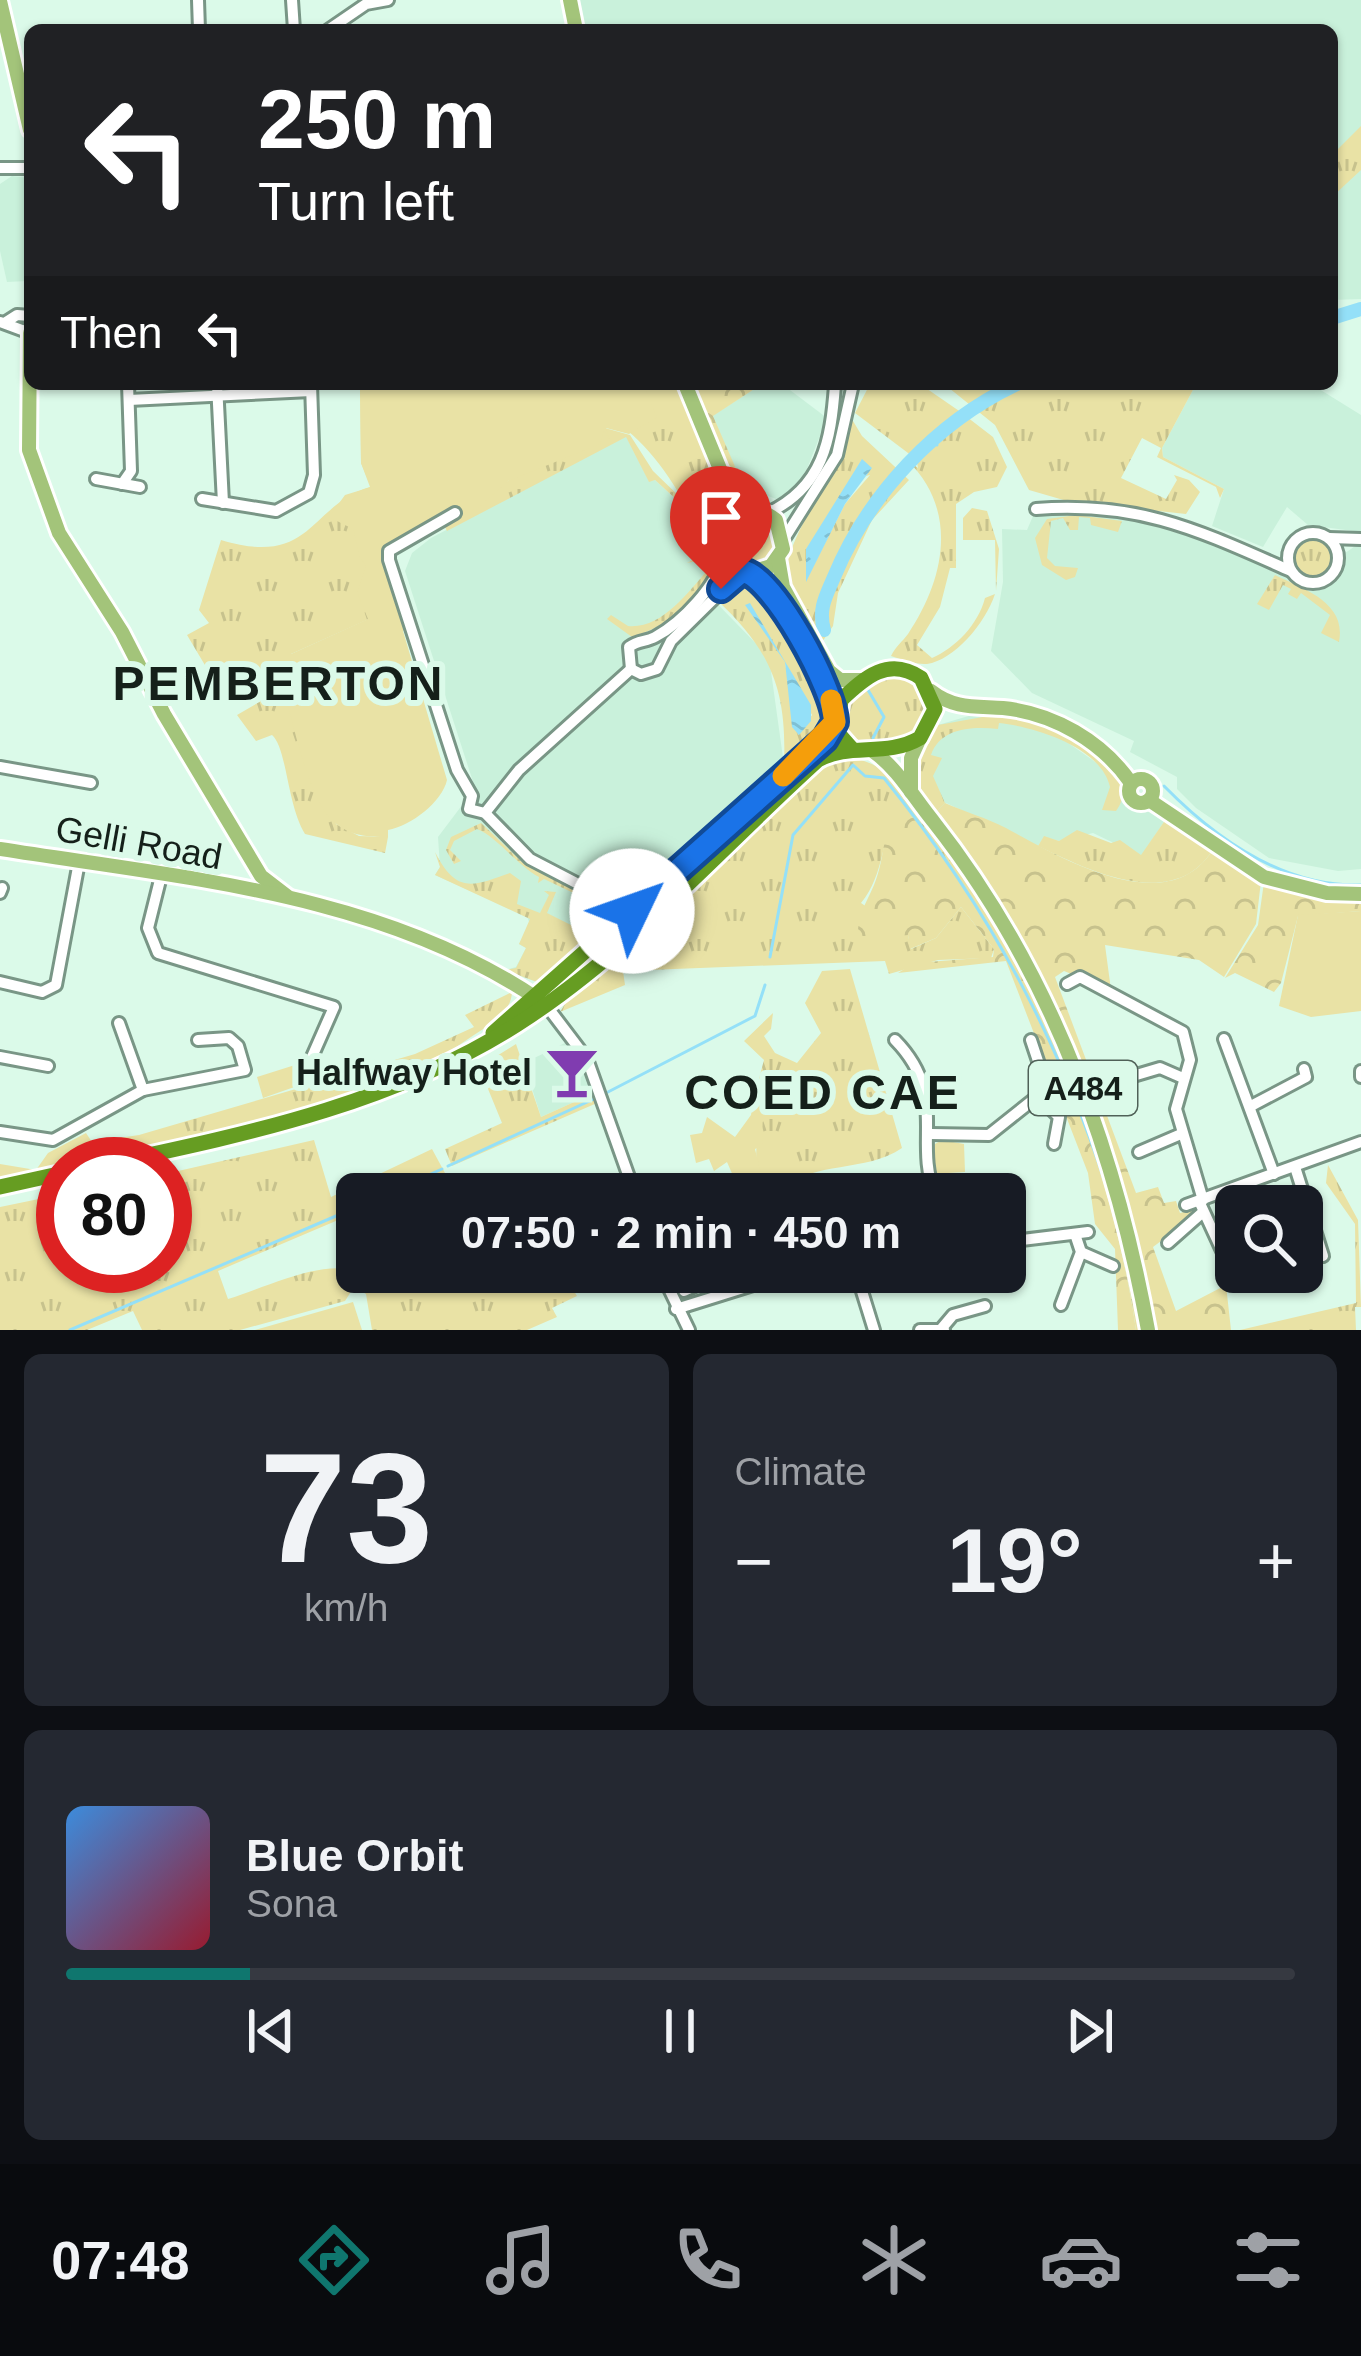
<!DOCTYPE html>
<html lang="en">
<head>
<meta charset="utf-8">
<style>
	body { margin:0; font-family:Arial,sans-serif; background:#242831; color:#f1f3f6; height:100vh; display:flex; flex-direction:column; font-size:45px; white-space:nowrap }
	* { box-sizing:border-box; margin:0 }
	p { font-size:39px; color:#9ea1a6 }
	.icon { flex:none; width:66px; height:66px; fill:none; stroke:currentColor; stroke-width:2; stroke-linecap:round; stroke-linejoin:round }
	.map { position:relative; height:1330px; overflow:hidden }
	.details { display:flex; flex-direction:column; gap:24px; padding:24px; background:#0d0f14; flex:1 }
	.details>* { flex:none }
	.top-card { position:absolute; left:24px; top:24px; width:1314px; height:366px; border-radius:18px; box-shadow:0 3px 9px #0004; background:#202124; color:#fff; overflow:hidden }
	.buttons { position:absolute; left:1215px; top:1185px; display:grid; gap:24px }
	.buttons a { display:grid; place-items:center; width:108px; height:108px; border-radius:18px; background:#171b24; box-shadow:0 3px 9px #0004; font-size:60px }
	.speed { position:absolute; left:36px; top:1137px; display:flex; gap:24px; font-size:60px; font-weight:700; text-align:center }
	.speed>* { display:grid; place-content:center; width:156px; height:156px; border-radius:50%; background:#171b24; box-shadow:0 3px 9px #0004; line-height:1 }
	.speed .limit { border:18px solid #d22; background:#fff; color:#111 }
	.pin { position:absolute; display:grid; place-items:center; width:102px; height:102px; color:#fff; margin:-123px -51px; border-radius:50% 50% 50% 0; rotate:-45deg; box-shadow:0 0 12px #0007 }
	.pin .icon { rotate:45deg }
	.me { position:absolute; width:132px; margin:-66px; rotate:48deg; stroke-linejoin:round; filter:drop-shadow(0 0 9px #0008) }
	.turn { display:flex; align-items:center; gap:42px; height:252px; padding:0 36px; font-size:54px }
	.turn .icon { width:156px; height:156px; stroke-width:2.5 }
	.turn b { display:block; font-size:84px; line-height:102px }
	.then { display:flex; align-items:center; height:114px; padding:0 36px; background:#0003; gap:24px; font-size:45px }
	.big { font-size:90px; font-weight:600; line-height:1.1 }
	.details .widget { flex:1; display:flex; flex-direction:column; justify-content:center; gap:18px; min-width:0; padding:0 42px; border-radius:18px; background:#242831 }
	.details .dial { align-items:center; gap:0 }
	.dial b { font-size:156px; line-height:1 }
	.song { display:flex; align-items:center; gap:36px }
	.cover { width:144px; height:144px; border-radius:18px; background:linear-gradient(135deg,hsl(210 70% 55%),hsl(350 70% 35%)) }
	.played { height:12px; border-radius:6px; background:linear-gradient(90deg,#0f766e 15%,#363941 15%) }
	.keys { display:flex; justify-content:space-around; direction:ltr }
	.heat { display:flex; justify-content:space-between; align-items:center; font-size:66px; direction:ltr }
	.details .tiles { flex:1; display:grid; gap:24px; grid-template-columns:1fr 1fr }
	.widget:last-child { grid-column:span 2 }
	.trip { position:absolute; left:336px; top:1173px; width:690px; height:120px; border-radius:18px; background:#171b24; box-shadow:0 3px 9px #0004; font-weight:600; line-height:120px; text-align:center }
	.menu { display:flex; height:192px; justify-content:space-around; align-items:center; background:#090b0e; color:#9ea1a6 }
	.menu .icon { width:84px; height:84px }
	.menu .current { color:#0f766e }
	.menu b { font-size:54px; color:#f1f3f6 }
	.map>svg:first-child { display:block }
	.built { fill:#c9f1db }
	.grass { fill:url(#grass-tufts); fill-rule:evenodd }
	.forest { fill:url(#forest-crowns) }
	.green { fill:#e9e2a5 }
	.water { fill:url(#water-ripples) }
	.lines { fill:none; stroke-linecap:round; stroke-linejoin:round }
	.stream { stroke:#94e0f8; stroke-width:3 }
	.river { stroke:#94e0f8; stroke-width:14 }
	.minor-casing { stroke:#799686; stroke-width:16 }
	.major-casing { stroke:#fff; stroke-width:20 }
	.highway-casing { stroke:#fff; stroke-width:21 }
	.minor { stroke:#fff; stroke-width:10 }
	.major { stroke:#a3c47a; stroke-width:14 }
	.highway { stroke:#669d22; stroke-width:15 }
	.route-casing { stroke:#114b97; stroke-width:30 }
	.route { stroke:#1a73e8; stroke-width:21 }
	.slow { stroke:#f59e0b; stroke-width:21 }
	.labels { text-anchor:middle; stroke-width:12; stroke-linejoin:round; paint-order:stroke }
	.shield { fill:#dbfae9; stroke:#506158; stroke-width:3 }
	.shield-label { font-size:33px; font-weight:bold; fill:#15201a }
	.street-label { font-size:36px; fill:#15201a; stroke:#dbfae9 }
	.poi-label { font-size:36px; font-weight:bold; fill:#15201a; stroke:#dbfae9; text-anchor:end }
	.district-label { font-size:48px; font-weight:bold; letter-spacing:3px; fill:#15201a; stroke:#dbfae9 }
</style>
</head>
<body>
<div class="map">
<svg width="1361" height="1330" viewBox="0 0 1361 1330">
	<defs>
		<pattern id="grass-tufts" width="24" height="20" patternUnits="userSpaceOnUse" patternTransform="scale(3)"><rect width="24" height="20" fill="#e9e2a5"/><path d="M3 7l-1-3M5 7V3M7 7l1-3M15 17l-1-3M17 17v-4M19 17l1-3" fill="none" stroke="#c7c28d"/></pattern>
		<pattern id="forest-crowns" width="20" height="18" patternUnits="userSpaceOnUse" patternTransform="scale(3)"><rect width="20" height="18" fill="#e9e2a5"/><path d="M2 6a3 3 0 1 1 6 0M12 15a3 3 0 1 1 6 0" fill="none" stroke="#c7c28d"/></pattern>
		<pattern id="water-ripples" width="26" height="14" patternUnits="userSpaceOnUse" patternTransform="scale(3)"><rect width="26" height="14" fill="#94e0f8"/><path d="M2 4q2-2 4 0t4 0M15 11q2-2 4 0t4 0" fill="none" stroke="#7fc0d4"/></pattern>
	</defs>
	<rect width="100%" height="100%" fill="#dbfae9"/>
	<g class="built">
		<path d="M575,0H1361V299L1332,300V30H582Z"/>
		<path d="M12,176L29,178L27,281L7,282L0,251V184Z"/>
		<path d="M762,384H782L827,418L805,474L790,492L776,499L744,487L712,416Z"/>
		<path d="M1189,384H1311L1361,415V532L1308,525L1287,507L1263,547L1212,526L1224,489L1163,457L1162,448L1194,388Z"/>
		<path d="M626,436L649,481L655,480L679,502L700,556L693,560H701L707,571L697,583L769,657L784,765L537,982L505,970L516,967L526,948L519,944L530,925L527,916L435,875L440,867L438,837L475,788L405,571L412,553L431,538Z"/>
		<path d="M1036,509L1174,520L1308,583L1329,578L1338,558L1361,542V869L1338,871L1269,858L1196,808L1177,789V777L1130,752L1134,741L1032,693L991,651L1003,582L1002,529L1027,530Z"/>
		<path d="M972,715L1037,721L1121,780L1131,804L1168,816L1141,856L1093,833L1059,841L1044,837L1038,846L946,803L934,814L920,748L938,725Z"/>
		<path d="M569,1041L594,1093L541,1117L524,1063Z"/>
	</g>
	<g class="grass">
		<path d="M1361,126V170L1332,197V155Z"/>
		<path d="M360,384L404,494L369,619L291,654L336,824L359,836L388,837L385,853L305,834C287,805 287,748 272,735L256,741L237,715L261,701L245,665L215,682L187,635L209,623L199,610L221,540C313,568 309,505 370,487L361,463Z"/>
		<path d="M639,384H676C694,424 736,487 713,530L696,527C684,495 644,435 613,422Z"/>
		<path d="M870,384H920L965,415L912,456L855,413Z"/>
		<path d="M944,384H1189L1194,388L1162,448L1163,457L1224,489L1220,498L1216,487L1157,457L1161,448L1142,438L1121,478L1166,499L1177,480L1174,475L1189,480L1200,492L1186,514L1067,501L1029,490L995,425Z"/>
		<path d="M850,416L862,436L909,480L872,520L838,593L833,626L820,645L784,571C800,514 838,474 850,416ZM870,475L845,504L806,580C811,534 824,520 853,479Z"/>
		<path d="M967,417L993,437L1007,467L997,487L974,492L956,504V568H950L940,607L917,645L932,658C955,648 978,625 985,598L995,594C985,624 954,660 927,664C916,665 901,659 891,656C896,646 902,642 908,634C945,579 959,510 907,460L918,468L916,457Z"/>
		<path d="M605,428L630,435L653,471L682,499L692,527L717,557C715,594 664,628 632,637L607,619L611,615L628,626C662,629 687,593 707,571L701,560L687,563L700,556L679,502L655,480L649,482L626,437L447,531L444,525C470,512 484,497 506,482C541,460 577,463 605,428Z"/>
		<path d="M972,508L987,511L999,549L996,591L995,540H963V518Z"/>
		<circle cx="752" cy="539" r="25"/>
		<path d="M1077,515L1122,521L1118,532L1091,525L1090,518L1079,517L1078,530H1070L1063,518L1051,521L1047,558L1055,566L1078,568L1075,577L1066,580L1042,565L1035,538L1047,519Z"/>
		<circle cx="1312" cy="558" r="21"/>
		<path d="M1275,575C1303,589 1347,602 1339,642L1321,633L1330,615L1301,593L1297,599L1288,594L1291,589L1283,585L1269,610L1257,604Z"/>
		<path d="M741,581L764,588L826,706L817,736L784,765C787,689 771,651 717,600ZM785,663L812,715L798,735Z"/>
		<path d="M895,673L917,682L928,704C918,744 894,741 857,746L845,736L843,708L872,681Z"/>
		<path d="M1005,713C1041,722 1152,760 1116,811L1102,810L1110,787C1101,747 1035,727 999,723L998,729C972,726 940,728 931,755L942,758L933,776L945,803L934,814C907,779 912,759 938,725Z"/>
		<path d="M843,756C895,763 906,795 935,835C1044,981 1113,1151 1143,1330H1136C1109,1136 1023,951 900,800C882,832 885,875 861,903L908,935L911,949L936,938L961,907L994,949L991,958L938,960L889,974L885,961L623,971L625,985L560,1012L573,991L814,769Z"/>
		<path d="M1168,816L1212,851C1172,913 1086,869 1038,846L1044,836L1059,841L1077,830L1111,843L1120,840L1141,855Z"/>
		<path d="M481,823L522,862L598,902L605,924L537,982L505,970L516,968L526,948L519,944L530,919L435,875L440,867L435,852C457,896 475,885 510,873L521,881L517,904L540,913L549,895L544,891L556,892L547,913L575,927L588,900L544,879L538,883L539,877C516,864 496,836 477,829L454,841L450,850L461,861L454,864L446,850L451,837Z"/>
		<path d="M850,969L902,1148C866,1173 814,1160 781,1190C744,1175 758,1142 763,1110L753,1101L764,1060L744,1041L773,1013L771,1029L764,1036L775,1053L797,1063L821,1033L805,1003L822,971Z"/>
		<path d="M512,992C511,1014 489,1025 471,1037C336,1132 153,1148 0,1181V1164L36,1170L48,1153L86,1133L92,1142L139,1135L415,1054L474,1027L465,1015Z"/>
		<path d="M516,1044L541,1117L594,1093L597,1103L452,1166L445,1149L502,1123L479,1067Z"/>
		<path d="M314,1140L331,1197L432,1149L445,1173L397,1194H357V1212L218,1271L228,1299C274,1285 344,1247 377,1284L413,1272H562L577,1296L552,1308L557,1317L527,1330H372L366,1294L354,1287L345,1301L240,1330H142L133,1311L87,1330H0V1207L63,1194V1266H165V1174Z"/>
		<path d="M1328,1165L1358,1220L1361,1307H1355L1356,1330H1240L1356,1303L1355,1224L1326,1183Z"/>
	</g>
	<g class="forest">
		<path d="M688,384H762L713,416L744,487L737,485Z"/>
		<path d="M900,799C1023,951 1108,1136 1136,1330H1118L1115,1249L1095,1224L1088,1173L1006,961L898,973L914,963L993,957L994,949L961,907L936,938L910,949L908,935L858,940C857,915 865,906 874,885C886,857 882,826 900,799Z"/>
		<path d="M945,803C965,812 987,818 1006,828C1058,856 1166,922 1212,851L1261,881L1256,924L1224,977L1199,960L1105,945L1111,990L1064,971L1055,977L1136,1193L1158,1187L1164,1203L1176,1201L1180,1213L1192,1210L1197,1214L1153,1247L1176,1311L1226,1285L1231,1330H1153C1139,1239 1115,1148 1079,1063C1044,983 979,891 934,814Z"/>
		<path d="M1264,882L1361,899V911L1298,916L1281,983L1274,992L1235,973L1225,978L1258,925Z"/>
	</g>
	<g class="green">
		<path d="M360,384H643L657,417L629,434L606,428L610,441L604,430L600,444L508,481L479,507L394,552L392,565L411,625L403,631L447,780C442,802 411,826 388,830V837C368,837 350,836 334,822C305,796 290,706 278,667L291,654L368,619L357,592L366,565C355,553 358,543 353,529L329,517L345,495L371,487L361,463Z"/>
		<path d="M1361,911V1011L1311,1017L1279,1006L1298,915Z"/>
		<path d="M295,1065L298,1072L307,1069L310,1078H320L263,1098L257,1077Z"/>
		<path d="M753,1101L763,1110L762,1146L755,1149L762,1178L781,1193L741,1194L727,1162L714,1171L709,1159L696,1163L690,1135L702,1133L707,1117L735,1137L751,1115Z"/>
		<path d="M942,1140L964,1144L965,1172L932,1174L935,1144Z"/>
		<path d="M353,1302L362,1330H255Z"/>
	</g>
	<g class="water">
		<path d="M862,459L872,468L845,504L806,582V549Z"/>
		<path d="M750,603L811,705V721L799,735L792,727L785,662L745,605Z"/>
	</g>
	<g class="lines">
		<g class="stream">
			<path d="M927,442L930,445"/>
			<path d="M934,442L937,445"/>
			<path d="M868,690L884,717L873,738"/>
			<path d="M1164,786C1216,839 1283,887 1361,885"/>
			<path d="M770,957L793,835L853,765L865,776L884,778C992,911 1067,1053 1116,1217"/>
			<path d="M608,1092L755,1016L765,985"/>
			<path d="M448,1166L596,1098"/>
			<path d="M386,1194L442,1169"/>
			<path d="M1134,1296L1140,1330"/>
			<path d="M70,1330L357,1207"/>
		</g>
		<g class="river">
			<path d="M1332,318L1361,309"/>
			<path d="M824,630C818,609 826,596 834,577C868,495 936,422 1017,384"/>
		</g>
		<defs>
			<g id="minor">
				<path d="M198,0L199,30"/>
				<path d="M292,0L294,30"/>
				<path d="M328,30L366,4L388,0"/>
				<path d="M0,168H30"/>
				<path d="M0,322L30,333"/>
				<path d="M6,322L17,315L30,316"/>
				<path d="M217,384L223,503"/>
				<path d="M129,400L311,391"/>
				<path d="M96,479L140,487"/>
				<path d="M122,484L131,471L128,384"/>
				<path d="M202,499L276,511L309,493L314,475L311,384"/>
				<path d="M1036,509C1140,501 1200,531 1291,571"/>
				<path d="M455,513L389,551V560L457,770L472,796L469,809L485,813L530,859L632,912L635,928"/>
				<path d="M768,513C823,487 831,441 835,385"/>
				<circle cx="1313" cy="558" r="25"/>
				<path d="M1329,538L1361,539"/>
				<path d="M784,539L837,455L853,384"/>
				<path d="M631,669L629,647C638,640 646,642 655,637C683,622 716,586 724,556"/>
				<path d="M631,669L641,674L657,669L671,641L742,571"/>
				<path d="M0,767L91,783"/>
				<path d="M485,813L519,770L631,669"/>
				<path d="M161,876L148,928L158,953L334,1007L308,1066"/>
				<path d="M0,893L2,888"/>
				<path d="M0,982L42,992L56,985L79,862"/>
				<path d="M1067,984L1080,977L1183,1032L1190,1060L1176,1109L1203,1200"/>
				<path d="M546,1005L587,1059L635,1194"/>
				<path d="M119,1023L143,1090"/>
				<path d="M1224,1039L1274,1174"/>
				<path d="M895,1040C949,1095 913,1141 935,1194"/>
				<path d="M0,1057L48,1066"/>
				<path d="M1361,1071V1077"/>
				<path d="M1116,1075L1133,1076L1160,1068L1183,1078"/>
				<path d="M924,1091L951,1083"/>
				<path d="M1038,1096L1059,1117L1054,1144"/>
				<path d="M1251,1106L1306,1077L1304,1069"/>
				<path d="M0,1132L53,1140L143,1090L245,1070L238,1046L229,1038L198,1040"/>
				<path d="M931,1134L989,1135L1038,1096L1041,1070L1031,1040"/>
				<path d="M1139,1152L1181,1134"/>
				<path d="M1295,1167L1323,1256"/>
				<path d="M833,1184L869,1194"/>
				<path d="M902,1194L928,1179"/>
				<path d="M1199,1201L1230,1268L1236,1267"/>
				<path d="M1186,1205L1361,1142"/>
				<path d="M1005,1242L1088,1232"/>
				<path d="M1168,1243L1203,1212"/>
				<path d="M1081,1252L1113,1266"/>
				<path d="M661,1272L689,1330"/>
				<path d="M856,1272L874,1330"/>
				<path d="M684,1291L726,1272"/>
				<path d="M1061,1305L1081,1252L1075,1234"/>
				<path d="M676,1309L795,1272"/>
				<path d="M942,1328L953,1315L985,1306"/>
				<path d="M920,1330H944"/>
			</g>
			<g id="major">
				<path d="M570,0L576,30"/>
				<path d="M0,1L30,130"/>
				<path d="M30,333L29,450L59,533L122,632L164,714L261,876L287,896"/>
				<path d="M685,384L720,469L724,556L752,572L771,566L783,549L776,520C757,505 737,507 723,528"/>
				<path d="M724,474L758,510"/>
				<path d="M778,558L783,587L829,671L840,680H863"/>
				<path d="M752,572L771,588L836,714"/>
				<path d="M931,691C954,709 975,706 1003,708C1053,713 1102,741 1131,783"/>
				<path d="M874,752C898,769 914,798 933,821C1049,968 1115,1148 1148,1330"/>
				<circle cx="1141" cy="791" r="12"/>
				<path d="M911,792V758L920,738"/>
				<path d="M1149,800L1264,877L1327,893L1361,894"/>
				<path d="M0,849C182,878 382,893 539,1000"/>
			</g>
			<g id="highway">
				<path d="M493,1033L825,739L835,722"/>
				<path d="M107,1164C253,1133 404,1101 530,1016C635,946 724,845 818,760C850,742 886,758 920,738L935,709L921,678C889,656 865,677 841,700L837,732L852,749"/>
				<path d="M0,1187L63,1173"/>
			</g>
		</defs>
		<use href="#minor" class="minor-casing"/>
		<use href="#major" class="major-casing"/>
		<use href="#highway" class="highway-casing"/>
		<use href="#minor" class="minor"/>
		<use href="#major" class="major"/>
		<use href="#highway" class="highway"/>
	</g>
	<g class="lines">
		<defs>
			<path id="route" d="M632,911L825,739L835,722C835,691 773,575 742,571L721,589"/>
		</defs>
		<use href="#route" class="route-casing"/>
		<use href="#route" class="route"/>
		<path class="slow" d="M783,776L835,722L831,700"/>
	</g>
	<defs>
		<symbol id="bar-bare" viewBox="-9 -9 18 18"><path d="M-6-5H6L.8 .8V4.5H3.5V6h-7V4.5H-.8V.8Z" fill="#803cb0" stroke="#dbfae9" stroke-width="2.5" paint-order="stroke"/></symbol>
	</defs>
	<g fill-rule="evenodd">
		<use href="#bar-bare" x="534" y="1034" width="76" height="76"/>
	</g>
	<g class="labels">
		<rect class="shield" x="1029" y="1061" width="108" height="54" rx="9"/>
		<g class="shield-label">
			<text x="1083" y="1100">A484</text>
		</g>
		<g class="street-label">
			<text transform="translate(139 842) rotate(10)" y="13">Gelli Road</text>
		</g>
		<g class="poi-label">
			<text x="532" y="1085">Halfway Hotel</text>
		</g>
		<g class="district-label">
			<text x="279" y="700">PEMBERTON</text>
			<text x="823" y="1109">COED CAE</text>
		</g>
	</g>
</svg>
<div class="buttons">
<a><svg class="icon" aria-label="search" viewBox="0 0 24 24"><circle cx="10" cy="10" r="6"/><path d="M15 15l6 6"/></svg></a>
</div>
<div class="speed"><div class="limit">80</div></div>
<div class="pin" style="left:721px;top:589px;background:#d93025"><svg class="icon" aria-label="arrive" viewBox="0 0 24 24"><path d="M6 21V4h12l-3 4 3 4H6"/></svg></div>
<svg class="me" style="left:632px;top:911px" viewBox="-20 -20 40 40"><circle r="19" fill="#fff"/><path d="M0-13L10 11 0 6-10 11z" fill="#1a73e8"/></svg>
<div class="trip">07:50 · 2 min · 450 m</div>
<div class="top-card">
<div class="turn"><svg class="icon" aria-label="left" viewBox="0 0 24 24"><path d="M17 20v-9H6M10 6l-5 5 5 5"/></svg><div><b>250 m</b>Turn left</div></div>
<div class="then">Then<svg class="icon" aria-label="left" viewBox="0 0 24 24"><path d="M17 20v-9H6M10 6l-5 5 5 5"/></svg></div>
</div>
</div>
<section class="details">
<div class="tiles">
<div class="widget dial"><b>73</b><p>km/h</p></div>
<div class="widget"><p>Climate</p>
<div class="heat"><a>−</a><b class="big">19°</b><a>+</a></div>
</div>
<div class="widget">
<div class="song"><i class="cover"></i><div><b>Blue Orbit</b><p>Sona</p></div></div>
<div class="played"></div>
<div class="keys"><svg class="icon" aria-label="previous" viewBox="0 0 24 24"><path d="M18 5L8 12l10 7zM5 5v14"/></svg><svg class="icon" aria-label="pause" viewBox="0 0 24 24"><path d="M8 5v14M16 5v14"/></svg><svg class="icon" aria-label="next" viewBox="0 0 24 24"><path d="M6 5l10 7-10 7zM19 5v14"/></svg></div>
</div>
</div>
</section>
<nav class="menu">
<b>07:48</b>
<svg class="icon current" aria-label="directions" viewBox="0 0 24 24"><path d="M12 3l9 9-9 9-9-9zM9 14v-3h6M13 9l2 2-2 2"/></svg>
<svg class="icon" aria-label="music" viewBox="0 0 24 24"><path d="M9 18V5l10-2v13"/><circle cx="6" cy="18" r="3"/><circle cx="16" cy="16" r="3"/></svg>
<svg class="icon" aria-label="phone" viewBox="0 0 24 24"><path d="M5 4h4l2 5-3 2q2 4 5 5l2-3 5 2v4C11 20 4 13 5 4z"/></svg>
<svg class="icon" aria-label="climate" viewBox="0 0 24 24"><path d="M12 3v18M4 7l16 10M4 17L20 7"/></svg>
<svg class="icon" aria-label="car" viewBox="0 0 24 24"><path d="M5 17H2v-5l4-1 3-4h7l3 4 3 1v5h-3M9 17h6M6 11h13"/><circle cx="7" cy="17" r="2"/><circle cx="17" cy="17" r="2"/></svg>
<svg class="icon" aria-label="filters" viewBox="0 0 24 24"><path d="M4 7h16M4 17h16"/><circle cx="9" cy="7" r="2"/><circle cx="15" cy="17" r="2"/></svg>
</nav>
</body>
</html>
